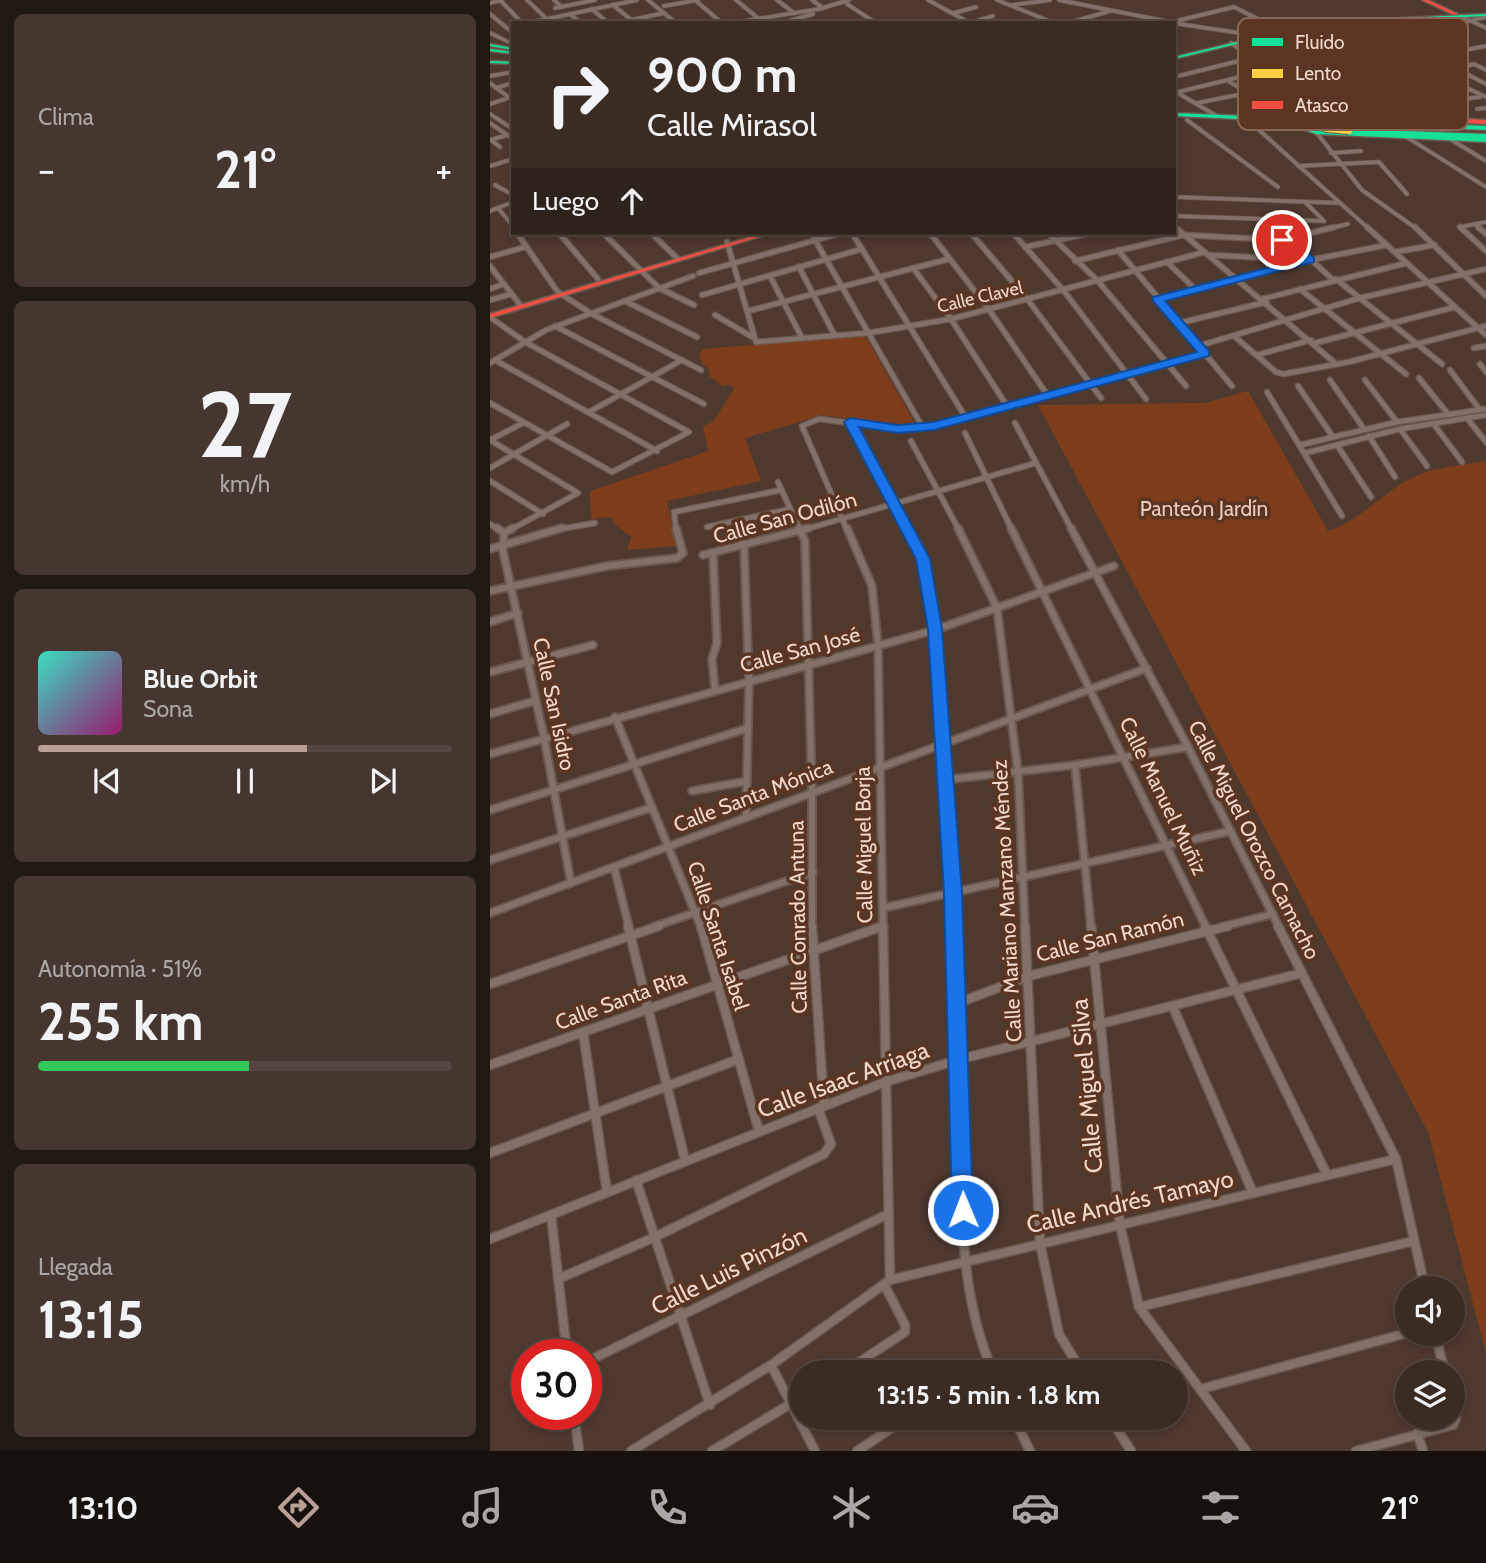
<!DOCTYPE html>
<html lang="es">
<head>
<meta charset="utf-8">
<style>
	body { margin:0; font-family:Cabin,sans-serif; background:#453730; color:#f1f3f6; height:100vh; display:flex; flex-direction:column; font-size:26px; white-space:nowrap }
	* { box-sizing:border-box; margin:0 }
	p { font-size:23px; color:#aba7a6 }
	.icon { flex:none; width:38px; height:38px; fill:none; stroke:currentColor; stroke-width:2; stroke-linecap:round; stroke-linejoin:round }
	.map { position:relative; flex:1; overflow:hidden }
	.side { display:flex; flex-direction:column; gap:14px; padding:14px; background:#201813; width:490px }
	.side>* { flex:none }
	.top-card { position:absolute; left:21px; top:21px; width:665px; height:214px; border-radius:0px; box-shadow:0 4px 10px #0003,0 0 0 2px #544741; background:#3a2b23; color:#f1f3f6; overflow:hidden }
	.buttons { position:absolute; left:905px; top:1276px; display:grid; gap:14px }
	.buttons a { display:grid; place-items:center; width:70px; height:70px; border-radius:50%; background:#3a2b23; box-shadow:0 4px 10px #0003,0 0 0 2px #544741; font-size:35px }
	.speed { position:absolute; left:21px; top:1339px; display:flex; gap:14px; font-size:35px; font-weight:700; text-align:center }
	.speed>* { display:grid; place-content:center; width:91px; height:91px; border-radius:50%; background:#3a2b23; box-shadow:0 4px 10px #0003,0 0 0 2px #544741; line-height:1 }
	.speed .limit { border:10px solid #d22; background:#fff; color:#111 }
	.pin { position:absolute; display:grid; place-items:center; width:60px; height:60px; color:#fff; margin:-30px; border:4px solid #fff; border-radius:50%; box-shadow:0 2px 7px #0007 }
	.me { position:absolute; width:77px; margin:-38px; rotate:359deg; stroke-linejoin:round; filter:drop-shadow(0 0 5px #0008) }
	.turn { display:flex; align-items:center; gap:24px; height:147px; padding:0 21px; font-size:32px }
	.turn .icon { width:91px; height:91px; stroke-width:2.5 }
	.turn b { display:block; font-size:49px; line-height:60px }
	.then { display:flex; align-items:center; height:66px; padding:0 21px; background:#0003; gap:14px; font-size:26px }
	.big { font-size:52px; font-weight:800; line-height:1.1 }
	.side .widget { flex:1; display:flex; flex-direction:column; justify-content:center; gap:10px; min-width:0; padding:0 24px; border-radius:10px; background:#453730 }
	.side .dial { align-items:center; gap:0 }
	.dial b { font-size:91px; line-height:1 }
	.song { display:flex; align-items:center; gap:21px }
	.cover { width:84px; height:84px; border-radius:10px; background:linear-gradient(135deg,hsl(170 70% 55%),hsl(320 70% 35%)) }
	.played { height:7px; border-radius:4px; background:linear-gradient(90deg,#b8a096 65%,#544741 65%) }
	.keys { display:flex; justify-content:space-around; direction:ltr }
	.heat { display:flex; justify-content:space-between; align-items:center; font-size:38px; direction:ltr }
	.charge { height:10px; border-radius:5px; background:linear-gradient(90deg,#34c759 51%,#544741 0) }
	.trip { position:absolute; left:299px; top:1360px; width:399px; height:70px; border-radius:35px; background:#3a2b23; box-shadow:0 4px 10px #0003,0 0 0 2px #544741; font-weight:800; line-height:70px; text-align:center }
	.tabs { display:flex; height:112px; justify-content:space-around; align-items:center; background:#17110e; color:#aba7a6 }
	.tabs .icon { width:49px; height:49px }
	.tabs .on { color:#b8a096 }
	.tabs b { font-size:32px; color:#f1f3f6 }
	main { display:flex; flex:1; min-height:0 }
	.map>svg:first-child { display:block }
	.green { fill:#7e3d1a }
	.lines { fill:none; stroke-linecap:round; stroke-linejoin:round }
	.street-far3-casing { stroke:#6b594f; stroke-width:5 }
	.street-far2-casing { stroke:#6b594f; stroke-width:7 }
	.street-far1-casing { stroke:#6b594f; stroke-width:10 }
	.street-casing { stroke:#6b594f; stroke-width:11 }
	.fast-casing { stroke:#6b594f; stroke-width:3 }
	.jam-casing { stroke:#6b594f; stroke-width:3 }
	.street-far3 { stroke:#81716a; stroke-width:3.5 }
	.street-far2 { stroke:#81716a; stroke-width:4.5 }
	.street-far1 { stroke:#81716a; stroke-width:6 }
	.street { stroke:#81716a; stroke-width:8 }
	.fast { fill:#16e098; fill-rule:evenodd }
	.jam { fill:#f24e42; fill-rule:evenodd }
	.slow-bridge-casing { stroke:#6b594f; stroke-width:8; stroke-linecap:butt }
	.slow-bridge { stroke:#ffcf43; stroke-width:6 }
	.route { fill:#1a73e8; stroke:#114b97; stroke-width:2 }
	.labels { text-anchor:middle; stroke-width:7; stroke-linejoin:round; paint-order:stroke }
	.far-street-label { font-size:18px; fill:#f1d8cd; stroke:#5b3522 }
	.park-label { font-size:21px; fill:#eacdbf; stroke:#5b3522 }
	.street-label { font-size:21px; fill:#f1d8cd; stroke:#5b3522 }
	.near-street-label { font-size:24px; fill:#f1d8cd; stroke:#5b3522 }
	.key { fill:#5b3522; stroke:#865; stroke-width:2 }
	.key-label { font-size:19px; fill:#f1d8cd }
</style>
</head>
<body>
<main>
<section class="side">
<div class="widget"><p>Clima</p>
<div class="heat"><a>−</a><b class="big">21°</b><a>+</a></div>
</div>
<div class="widget dial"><b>27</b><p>km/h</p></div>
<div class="widget">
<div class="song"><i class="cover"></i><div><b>Blue Orbit</b><p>Sona</p></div></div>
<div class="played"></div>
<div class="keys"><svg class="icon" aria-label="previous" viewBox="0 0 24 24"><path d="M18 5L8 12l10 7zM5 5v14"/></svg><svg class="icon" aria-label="pause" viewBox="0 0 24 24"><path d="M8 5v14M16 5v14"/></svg><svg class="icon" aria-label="next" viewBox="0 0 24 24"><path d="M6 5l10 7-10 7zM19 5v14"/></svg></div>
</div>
<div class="widget"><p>Autonomía · 51%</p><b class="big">255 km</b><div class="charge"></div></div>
<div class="widget"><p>Llegada</p><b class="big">13:15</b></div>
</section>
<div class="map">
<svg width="996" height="1451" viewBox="0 0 996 1451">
	<rect width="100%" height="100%" fill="#4e392f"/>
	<g class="green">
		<path d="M375,336L427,427L332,415L255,438L271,481L177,501L186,546L137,550L141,537L124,524L121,517L101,519L100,491L218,451L213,426L223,422L244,389L240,385L233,386L219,376L220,370L213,365L209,355L212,349Z"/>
		<path d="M758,391L838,531C873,520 896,487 931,474C951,466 975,465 996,461V1353L938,1132L548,405L715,403Z"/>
	</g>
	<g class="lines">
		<defs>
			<g id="street-far3">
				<path d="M10,0L32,23"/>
				<path d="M37,0L61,23"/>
				<path d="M64,0L72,7"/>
				<path d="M158,0L186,23"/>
				<path d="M205,0L232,23"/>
				<path d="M246,0L269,19"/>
				<path d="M287,0L304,13"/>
				<path d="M322,0L333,8"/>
				<path d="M438,0L480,23"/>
				<path d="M507,0L564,23"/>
				<path d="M569,0L680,22"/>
				<path d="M0,3L12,0"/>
				<path d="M357,4L386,23"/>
				<path d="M123,5L144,22"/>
				<path d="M523,5L560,0"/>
				<path d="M174,6L208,0"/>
				<path d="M65,8L105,0"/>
				<path d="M102,9L118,23"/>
				<path d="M464,13L486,7"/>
				<path d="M0,14L23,33"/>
				<path d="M80,14L91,23"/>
				<path d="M971,16L996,28"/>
				<path d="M38,23L147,0"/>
				<path d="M127,23L174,13"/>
				<path d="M242,23L329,9L359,0"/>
				<path d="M292,23L323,14"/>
				<path d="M480,23L503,16"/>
				<path d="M579,23L620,11"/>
				<path d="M678,23L744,7L804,37"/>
				<path d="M684,23C793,41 895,47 996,97"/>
				<path d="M0,33L23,44"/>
				<path d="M912,37L948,55"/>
				<path d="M741,43L840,114"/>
				<path d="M875,70L947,120"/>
				<path d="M996,70L984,64L967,69L996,84"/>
				<path d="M0,76L23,72"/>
				<path d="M684,77L761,58"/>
				<path d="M740,82L758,93"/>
				<path d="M892,82L944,72"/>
				<path d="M0,83L20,98"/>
				<path d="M6,88L23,83"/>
				<path d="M686,92L727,116"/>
				<path d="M684,93L996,17"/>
				<path d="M910,94L959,84"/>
				<path d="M707,103L996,46"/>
				<path d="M0,104L21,97"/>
				<path d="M802,104L825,105"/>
				<path d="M925,104L990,97"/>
				<path d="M987,109L996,108"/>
				<path d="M0,114L23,129"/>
				<path d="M697,120L788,187"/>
				<path d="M0,123L23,139"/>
				<path d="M768,129L879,229"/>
				<path d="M826,132L872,190L927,229"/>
				<path d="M915,136L996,187"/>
				<path d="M957,137L996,161"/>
				<path d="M0,140L17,135"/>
				<path d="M1,140L10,147"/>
				<path d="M841,153L871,151"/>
				<path d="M0,166L23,159"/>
				<path d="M808,166L889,162L917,194"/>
				<path d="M5,185L23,195"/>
				<path d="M684,197L851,203"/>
				<path d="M815,202L834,221"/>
				<path d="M8,208L23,226"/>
				<path d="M0,211L23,202"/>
				<path d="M684,216L834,221"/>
				<path d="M985,224L990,229"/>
				<path d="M684,226L687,229"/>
				<path d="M837,229L858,224"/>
				<path d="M972,229L970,227L996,222"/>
			</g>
			<g id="street-far2">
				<path d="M685,227L845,363"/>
				<path d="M877,227L996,335"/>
				<path d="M925,227L996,296"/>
				<path d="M970,227L996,251"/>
				<path d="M988,227L996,234"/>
				<path d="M27,233L67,291L100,313L211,370"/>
				<path d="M69,233L108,279"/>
				<path d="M113,233L169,288L204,305"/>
				<path d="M161,233L188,259"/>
				<path d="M258,233L260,235"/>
				<path d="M321,233L433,428"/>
				<path d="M362,233L476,418"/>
				<path d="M440,233L500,311L558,396"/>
				<path d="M481,233L538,300L611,398"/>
				<path d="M523,233L574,291L656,399"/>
				<path d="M558,233L608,281L696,386"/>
				<path d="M798,238L842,279"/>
				<path d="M237,242L266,342L378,333L461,319L715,252"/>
				<path d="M535,247L601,233"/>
				<path d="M628,250L742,386"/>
				<path d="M905,252L945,245"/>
				<path d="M720,255L814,260"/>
				<path d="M0,257L35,247"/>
				<path d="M585,261L694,235L791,240L845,227"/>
				<path d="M677,262L706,290"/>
				<path d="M0,266L31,306"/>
				<path d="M309,267L345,336"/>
				<path d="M423,268L461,319L517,406"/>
				<path d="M209,273L351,233"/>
				<path d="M280,276L312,338"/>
				<path d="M846,279L952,364"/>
				<path d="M0,289L14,284"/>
				<path d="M810,289L916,374"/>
				<path d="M212,295L372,249"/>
				<path d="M667,299L820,260L897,245"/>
				<path d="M772,299L917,263"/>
				<path d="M0,300L21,294"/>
				<path d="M135,301L207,337"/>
				<path d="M258,311L459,259"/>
				<path d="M225,315L264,338"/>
				<path d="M0,317L35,342L199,432L122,472L0,403"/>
				<path d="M689,323L777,302"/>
				<path d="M65,326L214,404"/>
				<path d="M744,336L786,372L793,374L859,362L996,326"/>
				<path d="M825,343L965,307"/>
				<path d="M708,346L870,298L996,269"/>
				<path d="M984,348L996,346"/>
				<path d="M767,355L821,340"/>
				<path d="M5,360L167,451"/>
				<path d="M0,363L56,330L203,276"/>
				<path d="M990,364L996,372"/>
				<path d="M960,370L990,410"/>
				<path d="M929,378L958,414"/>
				<path d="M840,380L874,429"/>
				<path d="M875,380L907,422"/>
				<path d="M808,386L843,437"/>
				<path d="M777,392L852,516"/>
				<path d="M99,412L192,360"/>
				<path d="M977,418L996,442"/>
				<path d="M360,422L418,530"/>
				<path d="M525,423L582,530"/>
				<path d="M943,423L972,462"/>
				<path d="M910,429L937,466"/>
				<path d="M475,433L522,530"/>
				<path d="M879,436L905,477"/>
				<path d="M0,440L88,493L20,530"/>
				<path d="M0,440L33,423"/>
				<path d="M421,441L469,530"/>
				<path d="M810,445L907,422L996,409"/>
				<path d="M847,445L881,497"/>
				<path d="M815,453L910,429L996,415"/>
				<path d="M0,468L77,424"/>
				<path d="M0,481L53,514"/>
				<path d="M288,482L310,530"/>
				<path d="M245,521L248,530"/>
				<path d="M0,524L9,530"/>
				<path d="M217,527L300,509"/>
				<path d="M64,530L105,523"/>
				<path d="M186,530L184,512L291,490"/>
				<path d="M313,530L546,463"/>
				<path d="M357,530L312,426L329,419L408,429L444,426L715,353"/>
			</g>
			<g id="street-far1">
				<path d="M7,528L14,533"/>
				<path d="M247,528L254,547L259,680L256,817"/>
				<path d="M309,528L315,541L322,791V927"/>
				<path d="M357,528L382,586L388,645L393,927"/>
				<path d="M417,528L433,559L445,630L465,927"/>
				<path d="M468,528L507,608L528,772L535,927"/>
				<path d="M521,528L716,927"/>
				<path d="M581,528L698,747L789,927"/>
				<path d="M14,533L23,528"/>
				<path d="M14,533L13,551L54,737L81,883"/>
				<path d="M0,549L72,528"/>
				<path d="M223,554L227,643L222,659L225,689"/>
				<path d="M213,555L319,528"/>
				<path d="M0,591L117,566L187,558L193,553L186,528"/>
				<path d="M0,622L28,613"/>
				<path d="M0,672L103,645"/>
				<path d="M0,714L44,701"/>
				<path d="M125,717L211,927"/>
				<path d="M0,754L445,630L624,566"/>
				<path d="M585,765L601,927"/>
				<path d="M454,780L585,765L698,747"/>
				<path d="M202,791L257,781"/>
				<path d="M0,810L258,728"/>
				<path d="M0,860L160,808"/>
				<path d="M124,867L139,927"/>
				<path d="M393,908L741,831"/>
				<path d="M0,913L657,668"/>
				<path d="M163,927L323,872"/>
				<path d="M389,927L393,926"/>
				<path d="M731,927L783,914"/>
			</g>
			<g id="street">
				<path d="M138,926L195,1160"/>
				<path d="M211,926L269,1131"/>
				<path d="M322,926L334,1106"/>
				<path d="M393,926L400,1280"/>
				<path d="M465,926C467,985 471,1043 471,1103C472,1193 466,1287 503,1372"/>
				<path d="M535,926L550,1243L569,1334L592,1372"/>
				<path d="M601,926L630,1225L649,1307L756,1451"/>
				<path d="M715,926L837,1175"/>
				<path d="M788,926L906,1159L935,1288"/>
				<path d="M0,984L169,926"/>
				<path d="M468,1003L539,976L738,926"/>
				<path d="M683,1007L763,1193"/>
				<path d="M93,1032L117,1192"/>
				<path d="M0,1065L393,926"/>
				<path d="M0,1153L249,1059"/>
				<path d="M146,1180L220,1405"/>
				<path d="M61,1215L77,1354"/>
				<path d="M0,1239L395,1082L471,1059L812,973"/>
				<path d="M68,1279L165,1237L334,1154L341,1144L328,1108"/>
				<path d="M649,1307L924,1241"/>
				<path d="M945,1334L955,1372"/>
				<path d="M96,1362L398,1214"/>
				<path d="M281,1365L325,1451"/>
				<path d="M354,1372L415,1332V1325L394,1284"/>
				<path d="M711,1389L917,1333"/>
				<path d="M84,1414L89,1451"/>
				<path d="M524,1418L540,1451"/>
				<path d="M620,1418L641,1451"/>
				<path d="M927,1433L933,1451"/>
				<path d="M141,1451L281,1365L400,1280L906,1159"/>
				<path d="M222,1451L312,1397"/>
				<path d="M367,1451L417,1418"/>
				<path d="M866,1451L963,1425L966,1418L962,1399"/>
			</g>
			<g id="fast">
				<path d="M996,14V16L830,24L684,59V57L830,22Z"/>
				<path d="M0,44L23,48V50L0,46Z"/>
				<path d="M0,49L23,52V54L0,51Z"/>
				<path d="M0,61L23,62V64L0,63Z"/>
				<path d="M684,113L996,126V130L684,116Z"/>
				<path d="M806,123L827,130L857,132V130L859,129L996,134V138L910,134L996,138V142L826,134L804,126L803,125Z"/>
			</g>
			<g id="jam">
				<path d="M932,0H938L968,14L964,15Z"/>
				<path d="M821,111L996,120V124L819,114L818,113Z"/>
				<path d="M274,233H282L0,318V314Z"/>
			</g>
		</defs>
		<use href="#street-far3" class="street-far3-casing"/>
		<use href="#street-far2" class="street-far2-casing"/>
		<use href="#street-far1" class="street-far1-casing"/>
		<use href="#street" class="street-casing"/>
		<use href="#fast" class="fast-casing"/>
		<use href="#jam" class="jam-casing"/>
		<use href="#street-far3" class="street-far3"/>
		<use href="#street-far2" class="street-far2"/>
		<use href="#street-far1" class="street-far1"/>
		<use href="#street" class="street"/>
		<use href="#fast" class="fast"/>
		<use href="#jam" class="jam"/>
		<defs>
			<path id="slow-bridge" d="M852,117H832L825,122L836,129L859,131"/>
		</defs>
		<use href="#slow-bridge" class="slow-bridge-casing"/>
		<use href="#slow-bridge" class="slow-bridge"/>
	</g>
	<path class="route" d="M792,236H802L824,258V262L675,301L719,351V356L444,430L408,433L369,427L440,559L452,629L472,893L483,1210L480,1217L473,1221L465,1217L462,1210L454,893L438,629L426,559L354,422L360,418L408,425L444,422L707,352L663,301V297L812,259L796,242H788V237Z"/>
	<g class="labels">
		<g class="far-street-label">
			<text transform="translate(490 297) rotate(-13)" y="6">Calle Clavel</text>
		</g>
		<g class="park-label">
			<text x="714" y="516">Panteón Jardín</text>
		</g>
		<g class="street-label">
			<text transform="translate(295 518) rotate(-15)" y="7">Calle San Odilón</text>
			<text transform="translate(310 650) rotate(-15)" y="7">Calle San José</text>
			<text transform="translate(64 704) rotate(78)" y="7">Calle San Isidro</text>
			<text transform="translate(263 796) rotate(-21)" y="7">Calle Santa Mónica</text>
			<text transform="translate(673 796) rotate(64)" y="7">Calle Manuel Muñiz</text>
			<text transform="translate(764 840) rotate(63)" y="7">Calle Miguel Orozco Camacho</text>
			<text transform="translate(374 845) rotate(-91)" y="7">Calle Miguel Borja</text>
			<text transform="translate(517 901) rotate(-93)" y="7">Calle Mariano Manzano Méndez</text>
			<text transform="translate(308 917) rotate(-91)" y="7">Calle Conrado Antuna</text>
			<text transform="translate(228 936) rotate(72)" y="7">Calle Santa Isabel</text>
			<text transform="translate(620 937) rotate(-14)" y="7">Calle San Ramón</text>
			<text transform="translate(131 1000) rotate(-20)" y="7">Calle Santa Rita</text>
		</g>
		<g class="near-street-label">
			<text transform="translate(353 1080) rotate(-20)" y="8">Calle Isaac Arriaga</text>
			<text transform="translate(597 1086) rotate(-95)" y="8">Calle Miguel Silva</text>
			<text transform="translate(640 1202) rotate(-13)" y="8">Calle Andrés Tamayo</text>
			<text transform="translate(239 1271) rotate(-26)" y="8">Calle Luis Pinzón</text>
		</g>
	</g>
	<rect x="748" y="18" width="230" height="112" rx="10" class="key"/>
	<rect x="762" y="38" width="31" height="8" fill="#16e098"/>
	<rect x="762" y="69" width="31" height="9" fill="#ffcf43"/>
	<rect x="762" y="101" width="31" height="8" fill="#f24e42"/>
	<g class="key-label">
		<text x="805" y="49">Fluido</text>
		<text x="805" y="80">Lento</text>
		<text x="805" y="112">Atasco</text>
	</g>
</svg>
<div class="buttons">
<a><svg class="icon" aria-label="sound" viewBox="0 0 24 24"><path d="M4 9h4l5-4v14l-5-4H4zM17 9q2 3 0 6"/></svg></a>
<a><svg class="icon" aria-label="layers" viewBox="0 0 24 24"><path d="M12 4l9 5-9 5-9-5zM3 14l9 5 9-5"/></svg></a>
</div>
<div class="speed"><div class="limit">30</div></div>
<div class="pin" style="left:792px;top:240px;background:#d93025"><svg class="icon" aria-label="arrive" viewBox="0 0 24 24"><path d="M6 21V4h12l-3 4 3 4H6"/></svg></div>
<svg class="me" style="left:473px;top:1210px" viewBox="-20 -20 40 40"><circle r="17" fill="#1a73e8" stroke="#fff" stroke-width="3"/><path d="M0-11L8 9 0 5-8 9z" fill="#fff"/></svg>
<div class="trip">13:15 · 5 min · 1.8 km</div>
<div class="top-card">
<div class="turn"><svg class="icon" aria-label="right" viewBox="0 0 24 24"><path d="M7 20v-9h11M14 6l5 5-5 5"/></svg><div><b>900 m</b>Calle Mirasol</div></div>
<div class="then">Luego<svg class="icon" aria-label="ahead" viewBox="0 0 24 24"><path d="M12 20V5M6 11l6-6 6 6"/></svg></div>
</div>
</div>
</main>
<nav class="tabs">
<b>13:10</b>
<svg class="icon on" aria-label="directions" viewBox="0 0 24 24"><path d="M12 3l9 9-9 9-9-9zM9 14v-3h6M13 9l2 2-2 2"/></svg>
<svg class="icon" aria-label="music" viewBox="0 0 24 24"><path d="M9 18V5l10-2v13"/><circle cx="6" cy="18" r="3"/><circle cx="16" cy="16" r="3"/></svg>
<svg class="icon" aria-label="phone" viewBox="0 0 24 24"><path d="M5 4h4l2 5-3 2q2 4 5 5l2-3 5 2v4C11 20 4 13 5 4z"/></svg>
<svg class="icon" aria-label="climate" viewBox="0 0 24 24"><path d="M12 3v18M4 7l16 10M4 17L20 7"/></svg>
<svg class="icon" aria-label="car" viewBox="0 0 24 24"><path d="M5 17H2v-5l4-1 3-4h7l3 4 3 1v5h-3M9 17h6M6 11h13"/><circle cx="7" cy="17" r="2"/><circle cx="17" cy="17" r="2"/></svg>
<svg class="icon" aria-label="filters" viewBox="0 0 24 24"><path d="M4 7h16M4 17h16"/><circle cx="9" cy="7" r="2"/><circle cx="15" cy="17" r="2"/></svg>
<b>21°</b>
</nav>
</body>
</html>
